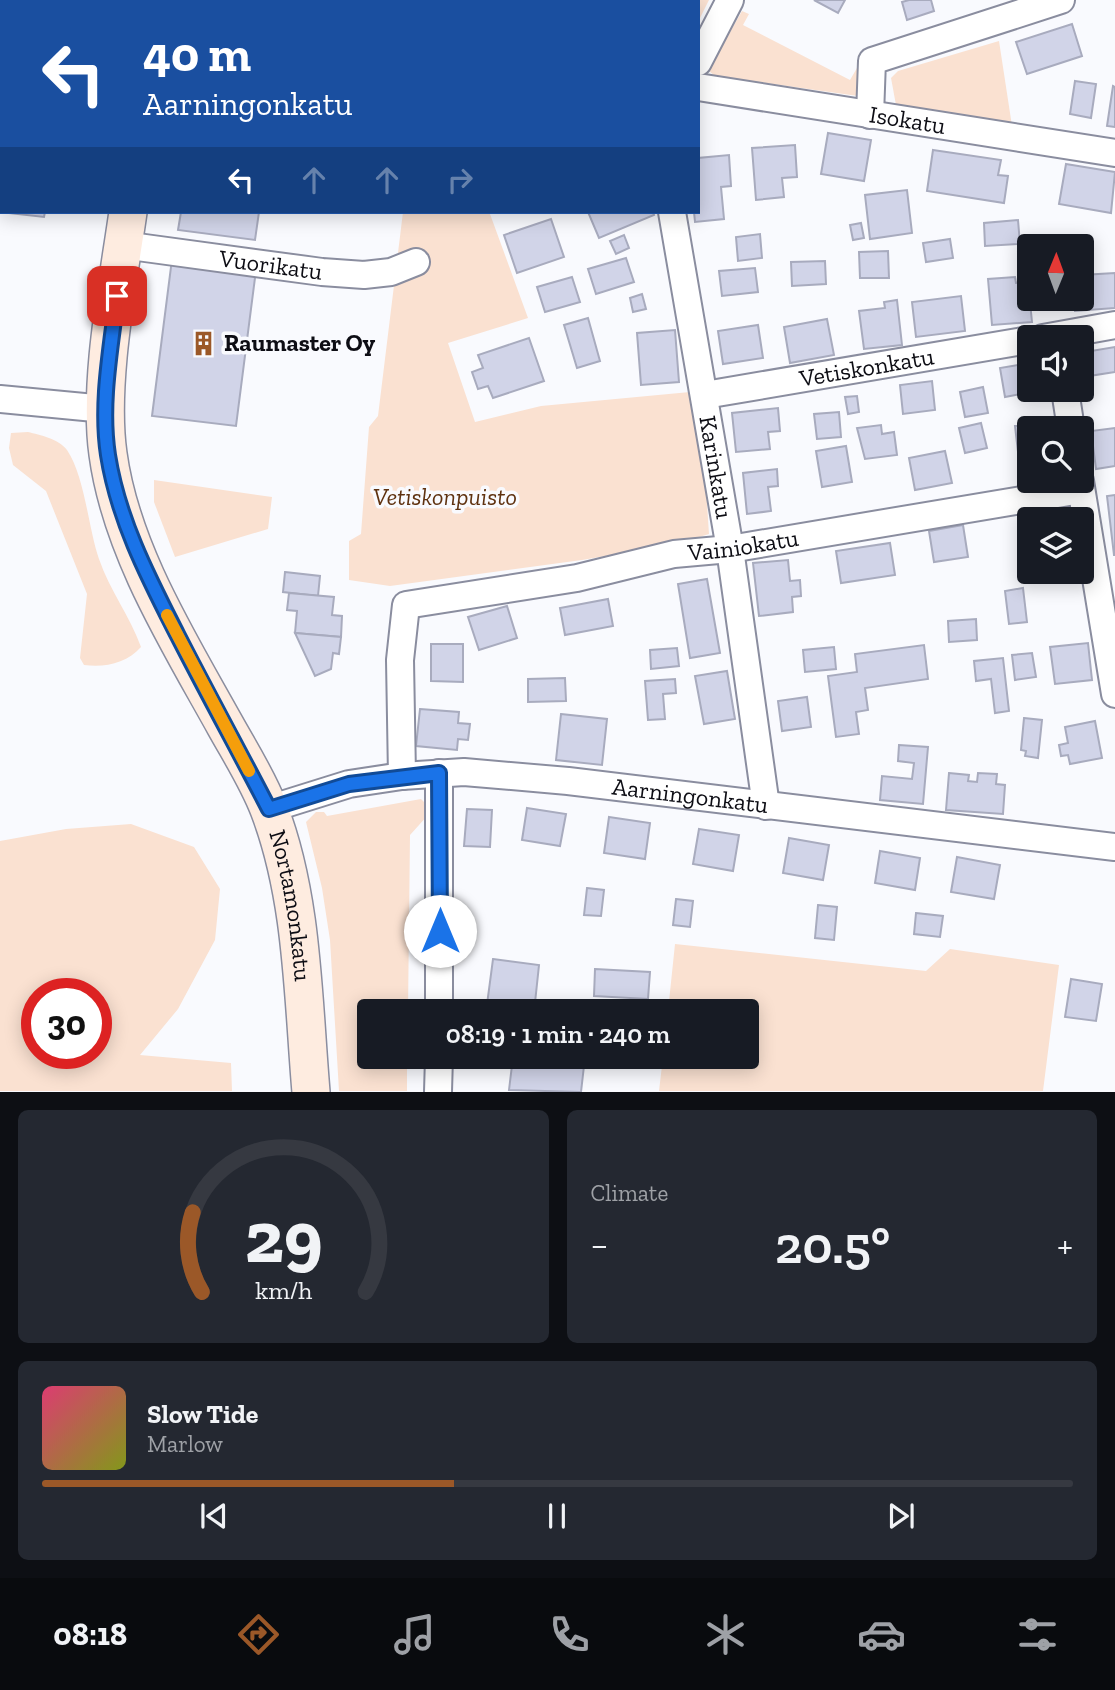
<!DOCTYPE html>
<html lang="en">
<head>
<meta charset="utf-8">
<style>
	body { margin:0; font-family:"Zilla Slab",serif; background:#242831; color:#f1f3f6; height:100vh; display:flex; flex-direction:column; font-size:26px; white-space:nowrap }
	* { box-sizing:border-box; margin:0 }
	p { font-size:23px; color:#9ea1a6 }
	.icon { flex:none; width:38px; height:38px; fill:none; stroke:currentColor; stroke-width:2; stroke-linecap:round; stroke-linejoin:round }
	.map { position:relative; height:1092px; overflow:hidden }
	.sheet { display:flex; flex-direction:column; gap:18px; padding:18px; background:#0d0f14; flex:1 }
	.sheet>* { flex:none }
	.hud { position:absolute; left:0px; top:0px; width:700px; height:214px; box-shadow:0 4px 18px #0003; background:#1a4fa0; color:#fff; overflow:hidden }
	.needle { width:46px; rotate:1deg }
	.fabs { position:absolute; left:1017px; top:234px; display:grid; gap:14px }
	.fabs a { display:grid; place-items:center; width:77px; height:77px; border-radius:7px; background:#171b24; box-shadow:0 4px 18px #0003; font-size:35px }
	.speed { position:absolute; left:21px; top:978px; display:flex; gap:14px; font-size:35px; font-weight:700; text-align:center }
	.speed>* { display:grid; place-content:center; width:91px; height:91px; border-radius:50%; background:#171b24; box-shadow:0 4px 18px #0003; line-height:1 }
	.speed .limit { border:10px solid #d22; background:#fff; color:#111 }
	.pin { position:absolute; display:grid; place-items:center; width:60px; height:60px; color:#fff; margin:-30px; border-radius:14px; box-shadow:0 4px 10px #0006 }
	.me { position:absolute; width:77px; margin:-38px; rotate:0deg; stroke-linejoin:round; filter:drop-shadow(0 0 5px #0008) }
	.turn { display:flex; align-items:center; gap:24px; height:147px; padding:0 28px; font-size:32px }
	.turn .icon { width:91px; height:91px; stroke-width:2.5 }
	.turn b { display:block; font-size:49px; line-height:60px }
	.lanes { display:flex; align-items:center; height:66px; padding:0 28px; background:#0003; justify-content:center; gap:35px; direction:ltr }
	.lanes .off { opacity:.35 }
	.big { font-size:52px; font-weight:600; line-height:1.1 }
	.sheet .card { flex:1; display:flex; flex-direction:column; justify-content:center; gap:10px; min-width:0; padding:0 24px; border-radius:10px; background:#242831 }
	.sheet .dial { align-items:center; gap:0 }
	.dial svg { height:182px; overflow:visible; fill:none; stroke:#363941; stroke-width:7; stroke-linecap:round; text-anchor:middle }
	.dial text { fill:#f1f3f6; stroke:none }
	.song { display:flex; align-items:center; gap:21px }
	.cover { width:84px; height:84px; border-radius:10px; background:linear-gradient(135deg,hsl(340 70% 55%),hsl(70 70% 35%)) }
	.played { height:7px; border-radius:4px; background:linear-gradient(90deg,#9b5828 40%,#363941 40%) }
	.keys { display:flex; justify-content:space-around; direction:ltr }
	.heat { display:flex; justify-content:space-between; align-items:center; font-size:38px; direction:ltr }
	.sheet .tiles { flex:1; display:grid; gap:18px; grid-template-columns:1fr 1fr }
	.card:last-child { grid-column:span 2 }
	.trip { position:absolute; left:357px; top:999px; width:402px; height:70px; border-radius:7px; background:#171b24; box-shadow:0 4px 18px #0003; font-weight:600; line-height:70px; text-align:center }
	.dock { display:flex; height:112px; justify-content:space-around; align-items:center; background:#090b0e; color:#9ea1a6 }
	.dock .icon { width:49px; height:49px }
	.dock .on { color:#9b5828 }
	.dock b { font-size:32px; color:#f1f3f6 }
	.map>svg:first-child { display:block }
	.green { fill:#fae1d1; fill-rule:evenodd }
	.building { fill:#d1d4e8; stroke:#a8abbe; stroke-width:2 }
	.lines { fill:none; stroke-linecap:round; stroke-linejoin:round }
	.street-casing { stroke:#8a8d9f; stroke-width:30 }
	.secondary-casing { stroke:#8a8d9f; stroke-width:40 }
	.street { stroke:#fff; stroke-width:26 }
	.secondary { stroke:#feece0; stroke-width:37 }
	.route-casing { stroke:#114b97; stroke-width:18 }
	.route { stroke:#1a73e8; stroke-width:12 }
	.slow { stroke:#f59e0b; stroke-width:12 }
	.labels { text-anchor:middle; stroke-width:7; stroke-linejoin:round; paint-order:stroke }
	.street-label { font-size:24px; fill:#0d0d14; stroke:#f9fafe }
	.poi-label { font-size:24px; font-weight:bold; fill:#0d0d14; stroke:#f9fafe; text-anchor:start }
	.park-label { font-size:24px; font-style:italic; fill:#5f3210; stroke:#f9fafe }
</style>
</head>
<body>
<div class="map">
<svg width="1115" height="1092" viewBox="0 0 1115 1092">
	<rect width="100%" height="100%" fill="#f9fafe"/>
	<g class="green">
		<path d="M465,0H709L698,22V2Z"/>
		<path d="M742,11L749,14L743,25L850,80L857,68L864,76L858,96L715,76L709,71L713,62Z"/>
		<path d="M999,41L1012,126L896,105L891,78L898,71Z"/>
		<path d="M403,212H495L490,214L528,318L448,343L475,422L541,406L690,392L706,488L709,534L677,544L582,560L390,586L349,580V541L361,534L369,427L378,416Z"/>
		<path d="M28,432C40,435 59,439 67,450C85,477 88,527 99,559C110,591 130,616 141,647C127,663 105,668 84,665L80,658L87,594L46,491L13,465L9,448L11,433Z"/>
		<path d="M154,480L272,497L268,529L175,557L154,502Z"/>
		<path d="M421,799L429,807L428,815L410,835L408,1011L369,1012V1057H407V1091H339L330,940L322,888L306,822L316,812H324L327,816Z"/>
		<path d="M131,824L194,847L220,889L215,940L178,1009L140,1055L231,1063L232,1091H0V841L66,829ZM96,994V1054H37V994Z"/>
		<path d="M675,944L926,971L950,949L1059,965L1043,1091H659L663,1057H747V1012L668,1011Z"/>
	</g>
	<g class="building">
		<path d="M814,0H845L838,13Z"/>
		<path d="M909,0H931L934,11L907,20L902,2Z"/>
		<path d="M1072,24L1082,56L1027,74L1016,42Z"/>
		<path d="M0,42L2,212H45L44,217L0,212Z"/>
		<path d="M1075,81L1096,84L1091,118L1070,114Z"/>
		<path d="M1113,86L1115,87V127L1107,126Z"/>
		<path d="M828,133L871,140L864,181L821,174Z"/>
		<path d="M795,145L797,177L782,178L784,197L756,200L752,148Z"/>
		<path d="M933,150L1001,160L998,175L1008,176L1004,203L927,191Z"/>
		<path d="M729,155L731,186L721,187L724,219L695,222L694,212H698V158Z"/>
		<path d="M1066,164L1115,172L1111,213L1059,204Z"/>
		<path d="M907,190L912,233L870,239L865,195Z"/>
		<path d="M181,212H259L255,240L178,230Z"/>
		<path d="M588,212H653L654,215L599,238Z"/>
		<path d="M551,219L564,257L517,273L504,235Z"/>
		<path d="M1018,220L1020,244L985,246L984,223Z"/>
		<path d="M861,223L864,238L853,240L850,225Z"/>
		<path d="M760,234L762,258L738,261L736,237Z"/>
		<path d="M624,235L629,248L616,254L610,241Z"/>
		<path d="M950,239L953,258L926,262L923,243Z"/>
		<path d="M888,251L889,278H860L859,252Z"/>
		<path d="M1029,251V266H1019L1018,252Z"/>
		<path d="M626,258L634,282L596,294L588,269Z"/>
		<path d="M172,259L256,270L236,426L152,416Z"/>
		<path d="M825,261L826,284L792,286L791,262Z"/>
		<path d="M755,268L758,292L722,296L719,271Z"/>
		<path d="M1115,273V308L1075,311L1074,299H1082V275Z"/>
		<path d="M572,277L580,302L545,312L537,287Z"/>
		<path d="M1015,277L1016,283L1028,282L1032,322L992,325L988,279Z"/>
		<path d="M642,294L646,309L633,312L630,298Z"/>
		<path d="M961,296L965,331L916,337L912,302Z"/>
		<path d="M897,300L902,345L864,349L859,311L885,308L884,302Z"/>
		<path d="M588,318L600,361L577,368L564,325Z"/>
		<path d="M827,319L834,355L790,363L784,327Z"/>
		<path d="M758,325L763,358L723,364L718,331Z"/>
		<path d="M675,330L679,382L641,385L637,333Z"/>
		<path d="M529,338L544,381L493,398L488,386L478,389L472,372L483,368L478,355Z"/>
		<path d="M1115,347V372L1089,376L1085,352Z"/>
		<path d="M1029,363V390H1041L1005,397L1000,368Z"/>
		<path d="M932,381L935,410L903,414L900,385Z"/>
		<path d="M983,387L988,413L965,417L960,392Z"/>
		<path d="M857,396L859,412L848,414L845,397Z"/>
		<path d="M778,408L780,431L768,432L770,449L736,452L732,413Z"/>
		<path d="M839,412L841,437L817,439L814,414Z"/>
		<path d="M1050,422L1051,429H1029V468L1020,469L1015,426Z"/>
		<path d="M981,423L987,448L965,453L959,428Z"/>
		<path d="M881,425L882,434L894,432L897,455L865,459L857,428Z"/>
		<path d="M1115,428V466L1096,469L1091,431Z"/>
		<path d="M846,446L852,482L822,487L816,451Z"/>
		<path d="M945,451L952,483L915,490L909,458Z"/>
		<path d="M777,469L778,486L768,487L771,511L747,514L743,473Z"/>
		<path d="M1115,495V555H1114L1107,496Z"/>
		<path d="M1062,515V520H1029V550H1024L1021,520Z"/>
		<path d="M963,525L968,557L934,562L929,531Z"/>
		<path d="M890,543L895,575L841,583L836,551Z"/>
		<path d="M788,560L790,581L800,580L801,596L792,597L793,612L759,616L753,563Z"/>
		<path d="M285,572L320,576L318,596L283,592Z"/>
		<path d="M707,579L720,653L690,658L678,584Z"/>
		<path d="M1023,588L1027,622L1009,624L1005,591Z"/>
		<path d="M289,593L334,597L332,615L342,616L341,637L295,633L297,611L287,610Z"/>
		<path d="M608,599L613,626L565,635L560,608Z"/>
		<path d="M507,606L517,638L479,650L468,617Z"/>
		<path d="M976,619L977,640L949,642L948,621Z"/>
		<path d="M295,633L341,637L339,654L333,653L331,669L315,676Z"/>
		<path d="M1088,643L1092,680L1055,684L1050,647Z"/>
		<path d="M431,644H463V682L431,681Z"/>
		<path d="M924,645L928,679L865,688L868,710L856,712L859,734L836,737L828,676L857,672L855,654Z"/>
		<path d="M834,647L836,669L805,672L803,650Z"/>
		<path d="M677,648L679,666L651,669L650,650Z"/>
		<path d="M1032,653L1036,677L1015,680L1012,655Z"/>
		<path d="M1003,658L1009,711L995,713L991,679L976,681L974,661Z"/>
		<path d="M727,671L735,719L704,724L695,676Z"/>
		<path d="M565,678L566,701L528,702V679Z"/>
		<path d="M675,679L676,693L663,694L665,719L648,720L645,681Z"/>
		<path d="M807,697L811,727L782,731L778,701Z"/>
		<path d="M420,709L459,712L458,723L470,724L468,740L458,739L457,750L416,746Z"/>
		<path d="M561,714L607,719L602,765L556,760Z"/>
		<path d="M1024,718L1042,720L1038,758L1025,756L1026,751L1021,750Z"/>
		<path d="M1095,721L1102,758L1070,764L1068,755L1061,756L1059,745L1068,743L1065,727Z"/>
		<path d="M899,745L928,747L923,804L880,800L882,776L912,779L914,763L898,761Z"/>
		<path d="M949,773L969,775L968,781L977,782L978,773L997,774L996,784L1005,785L1003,814L946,810Z"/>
		<path d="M527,808L566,814L560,846L522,840Z"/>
		<path d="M467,809L492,810L490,847L464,846Z"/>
		<path d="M609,817L650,823L645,859L604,853Z"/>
		<path d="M699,829L739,835L733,871L693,864Z"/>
		<path d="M789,838L829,845L823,880L783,873Z"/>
		<path d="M880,851L920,858L915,890L875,883Z"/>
		<path d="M957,857L1000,865L994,899L951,892Z"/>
		<path d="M587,888L604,890L601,916L584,915Z"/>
		<path d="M676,899L693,901L690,927L673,925Z"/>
		<path d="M818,905L837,907L834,940L815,938Z"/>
		<path d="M916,913L943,916L940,937L914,934Z"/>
		<path d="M493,959L539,965L534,1012H486Z"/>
		<path d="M595,969L650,972L648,999L594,996Z"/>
		<path d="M1071,979L1102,984L1096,1021L1065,1017Z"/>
		<path d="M513,1057H585L581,1092L509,1090Z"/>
	</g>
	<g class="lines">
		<defs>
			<g id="street">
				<path d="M698,62L730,0"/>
				<path id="s1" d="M698,87L1115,153"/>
				<path d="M870,115L872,61L1061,0"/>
				<path id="s2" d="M672,212L730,549L766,806"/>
				<path id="s3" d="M123,245L322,272L364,275L391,272L416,262"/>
				<path d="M1043,338L1115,325"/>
				<path d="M1065,390L1071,429"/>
				<path id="s4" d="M705,395L1029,340"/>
				<path d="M0,399L105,409"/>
				<path d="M1080,481L1115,694"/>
				<path d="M439,773V1012"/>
				<path id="s5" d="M402,776L400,660L406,605L577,578L674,554L730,549L1081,490"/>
				<path id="s6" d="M269,809L349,784L402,776L464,772L568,781L1115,847"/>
				<path d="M438,1092L439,1057"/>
			</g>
			<g id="secondary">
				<path d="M156,2V0"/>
				<path id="s7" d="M128,212C118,283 98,384 108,454C121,550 179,642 225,725C240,752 258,780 269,809C303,897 303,999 311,1092"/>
			</g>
		</defs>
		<use href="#street" class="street-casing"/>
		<use href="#secondary" class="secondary-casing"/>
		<use href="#street" class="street"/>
		<use href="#secondary" class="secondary"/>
	</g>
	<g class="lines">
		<defs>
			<path id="route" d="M117,296C111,348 100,403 108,455C118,519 148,577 177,634C207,693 239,751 269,809L349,784L439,773L440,931"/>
		</defs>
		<use href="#route" class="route-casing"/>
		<use href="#route" class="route"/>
		<path class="slow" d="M167,615L249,771"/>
	</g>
	<defs>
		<symbol id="building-bare" viewBox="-9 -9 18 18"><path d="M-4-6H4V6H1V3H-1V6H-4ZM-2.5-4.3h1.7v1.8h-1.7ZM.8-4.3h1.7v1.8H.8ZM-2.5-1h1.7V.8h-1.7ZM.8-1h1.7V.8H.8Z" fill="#9b5828" stroke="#f9fafe" stroke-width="2.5" paint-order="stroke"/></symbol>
	</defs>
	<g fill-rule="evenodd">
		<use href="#building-bare" x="186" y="326" width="35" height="35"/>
	</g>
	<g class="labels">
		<g class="street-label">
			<text dy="8" stroke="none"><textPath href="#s1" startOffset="212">Isokatu</textPath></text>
			<text dy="8" stroke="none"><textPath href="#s3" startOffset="149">Vuorikatu</textPath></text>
			<text dy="8" stroke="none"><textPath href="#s4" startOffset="164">Vetiskonkatu</textPath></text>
			<text dy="8" stroke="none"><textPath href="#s2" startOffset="259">Karinkatu</textPath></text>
			<text dy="8" stroke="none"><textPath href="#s5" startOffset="514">Vainiokatu</textPath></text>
			<text dy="8" stroke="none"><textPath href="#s6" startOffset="427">Aarningonkatu</textPath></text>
			<text dy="8" stroke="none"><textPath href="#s7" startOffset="735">Nortamonkatu</textPath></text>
		</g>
		<g class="poi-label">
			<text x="224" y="351">Raumaster Oy</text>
		</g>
		<g class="park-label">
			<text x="445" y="505">Vetiskonpuisto</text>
		</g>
	</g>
</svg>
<div class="fabs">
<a><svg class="needle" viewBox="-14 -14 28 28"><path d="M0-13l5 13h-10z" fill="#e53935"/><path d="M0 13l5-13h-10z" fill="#9ea1a6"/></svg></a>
<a><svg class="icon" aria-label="sound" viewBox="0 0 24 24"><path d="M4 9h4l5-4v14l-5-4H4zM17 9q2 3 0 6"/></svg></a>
<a><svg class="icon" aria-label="search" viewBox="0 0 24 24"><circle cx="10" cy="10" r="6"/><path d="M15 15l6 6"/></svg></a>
<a><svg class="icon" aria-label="layers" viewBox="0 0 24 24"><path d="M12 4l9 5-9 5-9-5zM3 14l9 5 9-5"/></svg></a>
</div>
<div class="speed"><div class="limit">30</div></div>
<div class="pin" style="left:117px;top:296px;background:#d93025"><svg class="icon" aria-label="arrive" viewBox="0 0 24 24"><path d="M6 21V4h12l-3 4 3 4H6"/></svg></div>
<svg class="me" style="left:440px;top:931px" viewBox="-20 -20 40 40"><circle r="19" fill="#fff"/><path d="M0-13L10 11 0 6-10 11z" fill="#1a73e8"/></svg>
<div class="trip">08:19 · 1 min · 240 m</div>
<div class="hud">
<div class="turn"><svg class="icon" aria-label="left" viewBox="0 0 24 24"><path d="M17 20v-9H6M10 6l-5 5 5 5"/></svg><div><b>40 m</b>Aarningonkatu</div></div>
<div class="lanes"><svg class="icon" aria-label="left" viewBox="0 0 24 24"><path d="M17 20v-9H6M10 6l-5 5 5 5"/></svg><svg class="icon off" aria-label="ahead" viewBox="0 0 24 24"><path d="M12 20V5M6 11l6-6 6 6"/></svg><svg class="icon off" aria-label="ahead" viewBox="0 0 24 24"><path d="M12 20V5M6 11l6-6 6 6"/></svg><svg class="icon off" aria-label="right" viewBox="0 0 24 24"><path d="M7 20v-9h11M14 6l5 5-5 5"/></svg></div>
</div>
</div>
<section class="sheet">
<div class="tiles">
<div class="card dial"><svg viewBox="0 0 100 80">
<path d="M14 69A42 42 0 1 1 86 69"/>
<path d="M14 69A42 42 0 0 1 10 34" stroke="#9b5828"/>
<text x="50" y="56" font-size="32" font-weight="700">29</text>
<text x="50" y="72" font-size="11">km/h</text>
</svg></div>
<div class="card"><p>Climate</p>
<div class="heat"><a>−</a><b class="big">20.5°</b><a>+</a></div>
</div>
<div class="card">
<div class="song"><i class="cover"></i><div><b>Slow Tide</b><p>Marlow</p></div></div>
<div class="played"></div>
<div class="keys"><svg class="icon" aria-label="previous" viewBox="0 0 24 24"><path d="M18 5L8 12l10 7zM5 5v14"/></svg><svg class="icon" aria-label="pause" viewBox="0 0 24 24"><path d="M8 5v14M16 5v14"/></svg><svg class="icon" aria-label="next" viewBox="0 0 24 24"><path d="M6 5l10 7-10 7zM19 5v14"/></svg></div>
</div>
</div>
</section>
<nav class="dock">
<b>08:18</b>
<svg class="icon on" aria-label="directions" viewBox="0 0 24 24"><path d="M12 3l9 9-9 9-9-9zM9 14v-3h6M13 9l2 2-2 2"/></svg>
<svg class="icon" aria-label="music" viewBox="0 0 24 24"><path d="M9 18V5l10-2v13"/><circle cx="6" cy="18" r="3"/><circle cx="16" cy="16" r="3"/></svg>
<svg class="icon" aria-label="phone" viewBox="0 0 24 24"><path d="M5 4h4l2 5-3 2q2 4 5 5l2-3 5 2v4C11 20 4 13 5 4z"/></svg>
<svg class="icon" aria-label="climate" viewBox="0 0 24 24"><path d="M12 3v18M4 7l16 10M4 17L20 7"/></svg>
<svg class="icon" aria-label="car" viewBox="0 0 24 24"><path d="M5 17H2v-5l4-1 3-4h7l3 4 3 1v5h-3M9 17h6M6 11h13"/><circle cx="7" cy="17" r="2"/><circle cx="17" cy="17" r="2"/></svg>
<svg class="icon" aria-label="filters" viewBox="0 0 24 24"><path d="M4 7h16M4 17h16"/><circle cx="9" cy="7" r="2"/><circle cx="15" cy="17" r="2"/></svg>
</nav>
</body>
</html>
